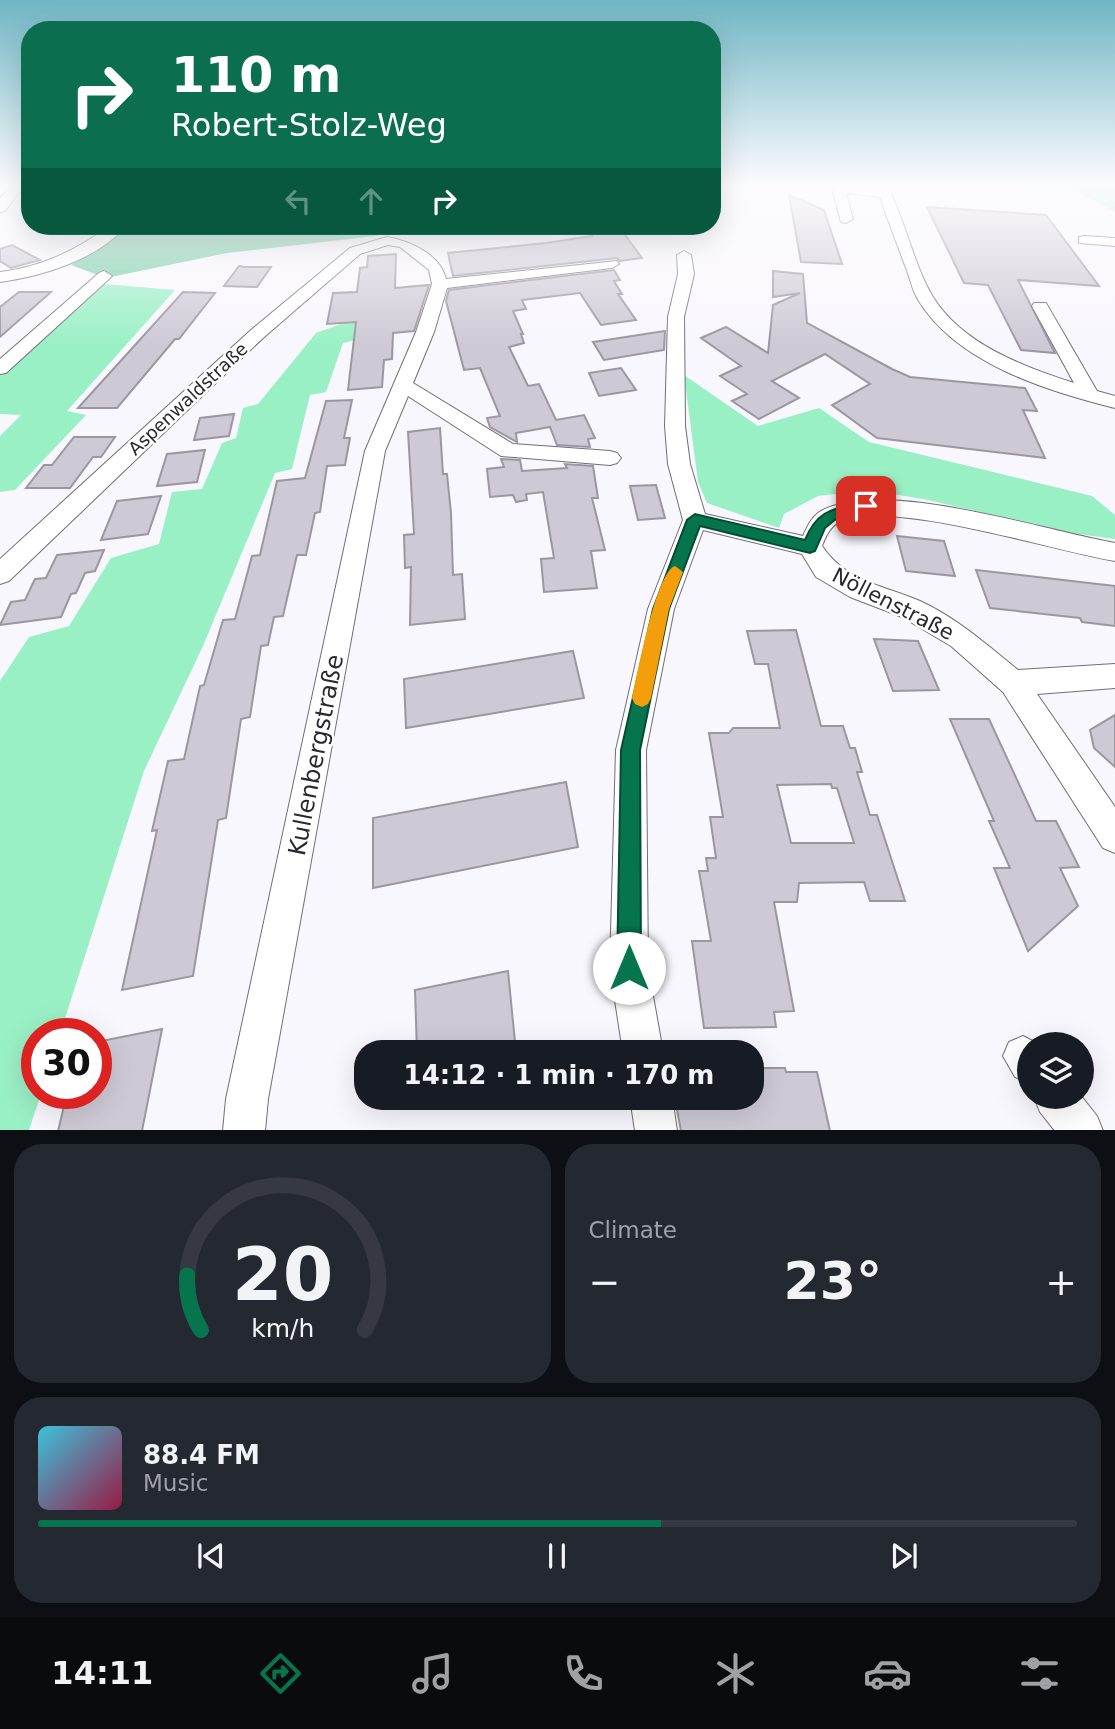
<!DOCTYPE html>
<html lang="en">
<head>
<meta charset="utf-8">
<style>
	body { margin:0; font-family:"DejaVu Sans",sans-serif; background:#242831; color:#f1f3f6; height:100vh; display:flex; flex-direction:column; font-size:26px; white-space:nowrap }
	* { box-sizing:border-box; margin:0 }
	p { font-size:23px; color:#9ea1a6 }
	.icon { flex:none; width:38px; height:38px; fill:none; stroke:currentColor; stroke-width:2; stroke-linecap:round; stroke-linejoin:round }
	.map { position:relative; height:1130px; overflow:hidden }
	.details { display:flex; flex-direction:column; gap:14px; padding:14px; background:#0d0f14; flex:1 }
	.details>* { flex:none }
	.guide { position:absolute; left:21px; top:21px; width:700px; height:214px; border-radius:28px; box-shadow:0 7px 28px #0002; background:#0b6e4f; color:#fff; overflow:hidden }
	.controls { position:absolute; left:1017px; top:1032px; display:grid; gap:14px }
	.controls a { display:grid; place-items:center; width:77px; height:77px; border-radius:50%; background:#171b24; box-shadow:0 7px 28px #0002; font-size:35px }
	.speed { position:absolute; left:21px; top:1018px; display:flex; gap:14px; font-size:35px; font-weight:700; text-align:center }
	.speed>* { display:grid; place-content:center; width:91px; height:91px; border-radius:50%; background:#171b24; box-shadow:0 7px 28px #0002; line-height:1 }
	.speed .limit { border:10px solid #d22; background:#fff; color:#111 }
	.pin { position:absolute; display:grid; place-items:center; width:60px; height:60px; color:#fff; margin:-30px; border-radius:14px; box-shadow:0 4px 10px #0006 }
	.me { position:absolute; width:77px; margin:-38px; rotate:0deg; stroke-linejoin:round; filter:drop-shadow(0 0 5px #0008) }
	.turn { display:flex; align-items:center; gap:24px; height:147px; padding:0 35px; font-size:32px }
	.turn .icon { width:91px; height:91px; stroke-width:2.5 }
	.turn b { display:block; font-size:49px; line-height:60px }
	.lanes { display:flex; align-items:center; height:66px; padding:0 35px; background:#0003; justify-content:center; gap:35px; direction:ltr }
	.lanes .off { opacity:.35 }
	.big { font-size:52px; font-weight:700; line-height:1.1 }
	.details .widget { flex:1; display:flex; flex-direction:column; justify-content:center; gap:10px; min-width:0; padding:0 24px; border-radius:28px; background:#242831 }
	.details .dial { align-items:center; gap:0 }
	.dial svg { height:182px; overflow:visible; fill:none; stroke:#363941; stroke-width:7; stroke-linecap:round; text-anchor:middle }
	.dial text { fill:#f1f3f6; stroke:none }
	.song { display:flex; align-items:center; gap:21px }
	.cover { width:84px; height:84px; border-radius:10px; background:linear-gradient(135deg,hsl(190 70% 55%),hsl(340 70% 35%)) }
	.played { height:7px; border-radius:4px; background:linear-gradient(90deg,#06754e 60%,#363941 60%) }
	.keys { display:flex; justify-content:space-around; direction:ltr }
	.heat { display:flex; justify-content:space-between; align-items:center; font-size:38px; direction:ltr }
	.details .tiles { flex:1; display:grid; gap:14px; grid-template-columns:1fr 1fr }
	.widget:last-child { grid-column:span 2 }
	.trip { position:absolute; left:354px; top:1040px; width:410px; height:70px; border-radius:28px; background:#171b24; box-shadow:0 7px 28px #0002; font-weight:700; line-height:70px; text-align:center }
	.tabs { display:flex; height:112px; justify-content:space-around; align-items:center; background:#090b0e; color:#9ea1a6 }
	.tabs .icon { width:49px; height:49px }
	.tabs .on { color:#06754e }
	.tabs b { font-size:32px; color:#f1f3f6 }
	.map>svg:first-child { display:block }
	.green { fill:#9af0c5 }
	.forest { fill:#71cca0 }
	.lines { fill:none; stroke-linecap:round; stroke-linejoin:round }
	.stream { stroke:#5db88d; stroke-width:4.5 }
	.building { fill:#cecad5; stroke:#9b97a1; stroke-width:2; fill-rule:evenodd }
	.minor-casing { stroke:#716d77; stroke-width:2 }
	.minor { fill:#fff; fill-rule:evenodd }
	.route { fill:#06754e; stroke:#044c33; stroke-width:2 }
	.slow { fill:#f59e0b }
	.labels { text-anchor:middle; stroke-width:5; stroke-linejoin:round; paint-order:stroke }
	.far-street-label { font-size:18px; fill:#2a282c; stroke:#fff }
	.street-label { font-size:21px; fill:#2a282c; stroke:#fff }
	.near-street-label { font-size:24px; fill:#2a282c; stroke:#fff }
</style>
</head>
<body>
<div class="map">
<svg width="1115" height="1131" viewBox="0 0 1115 1131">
	<rect width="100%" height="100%" fill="#f9f7fe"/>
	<g class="green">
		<path d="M1064,185H1115V212Z"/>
		<path d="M105,284L175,290L67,411L86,415L15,490L0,492V436L21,415L0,414V375Z"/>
		<path d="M372,306L360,339L343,343L326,392L310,395L292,469L275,473L203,646L144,771L60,1034H37V1094H41L29,1130L0,1131V681L29,637L69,626L111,558L159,544L172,492L202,489L222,443L236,438L243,408L258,404L316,333L341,324L348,312Z"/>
		<path d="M684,375L758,426L819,408L869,442L1092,496L1115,515V539L1070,533L928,500L870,490L818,496L784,514L779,528L707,503L698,482Z"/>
	</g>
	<path class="forest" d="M124,226H428L375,236L227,253L106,278L71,265Z"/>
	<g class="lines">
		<path class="stream" d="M1112,185L1115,186"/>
	</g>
	<g class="building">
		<path d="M789,195L824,210L842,264L801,262Z"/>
		<path d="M927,207L1046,215L1099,286L1018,280L1055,353L1021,350L988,285L964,283Z"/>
		<path d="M620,228L642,258L620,261L617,258L453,276L448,253L546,243L592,236L589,232Z"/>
		<path d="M12,245L40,260L11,268L0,261V249Z"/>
		<path d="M396,254L395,288L429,285L414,331L393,333L392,359L384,360L382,387L348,390L356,322L327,324L333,293L357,292L360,268L367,267L368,256Z"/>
		<path d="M239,266L244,267H271L257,287L224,286Z"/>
		<path d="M614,270L620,280L614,281L622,294H618L636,320L601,325L580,293L522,300L526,309L513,311L523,334H521L524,343L509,347L528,386L539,384L556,420L584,415L595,438L588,439L590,447L557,445L550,427L516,433L517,442L490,427L487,418L500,416L480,368L464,370L446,301L449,290Z"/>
		<path d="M773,271L803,274L807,323L892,369L910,377L1025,388L1037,411L1023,410L1045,458L877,438L832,405L870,384L825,354L772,381L799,398L759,419L732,401L747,394L720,376L741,366L701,338L726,327L768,353L773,305L800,293L773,297Z"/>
		<path d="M19,292H51L0,337V307Z"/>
		<path d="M183,292L215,293L179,339H175L117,408H78Z"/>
		<path d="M665,331L664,350L604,360L593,342Z"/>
		<path d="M621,368L636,390L599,396L589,373Z"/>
		<path d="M352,400L344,438H350L345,465L327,466L320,512L315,513L306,555H297L283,616L274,617L268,645L261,646L250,717L241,719L226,818L218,820L193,976L122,990L157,830L152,831L168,761L184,759L200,686L204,685L223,620L235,619L252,556L260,555L277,481L305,478L326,401Z"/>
		<path d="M234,414L229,436L194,440L200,418Z"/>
		<path d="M440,428L443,474H447L451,513L453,575L462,574L465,619L410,625L411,567L405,568L404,535L414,534L408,432Z"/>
		<path d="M74,437H115L101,457H93L70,488H26L44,465H52Z"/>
		<path d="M205,450L197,482L157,486L167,454Z"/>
		<path d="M501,459L520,460L522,471L567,468L565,464L593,466L598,498H592L605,550L591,551L597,588L544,592L541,559L554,558L543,492L526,494L527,500L516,502L513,495L490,497L487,469L504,467Z"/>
		<path d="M656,485L665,518L638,520L630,486Z"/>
		<path d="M161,496L148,534L101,540L117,501Z"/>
		<path d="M897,536L944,541L955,576L906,571Z"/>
		<path d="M104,550L95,571L85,573L76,593L71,594L61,617L0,625L11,602L25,600L35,579L46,578L57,555Z"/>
		<path d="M976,570L1115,586V626L1082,622L1080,618L990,608Z"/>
		<path d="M796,630L821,726H843L850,748H855L862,772H857L870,815H877L905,901H870L864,882L799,883L797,902H774L794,1011L774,1012L776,1027L704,1028L692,941H711L699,871H708L706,858H716L710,817H723L709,733H729L733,728H780L768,664H755L747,631ZM831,784L832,788H837L854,843H791L777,785Z"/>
		<path d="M874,639L918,641L939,690L893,691Z"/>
		<path d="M573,651L584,698L406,728L404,679Z"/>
		<path d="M1115,715V767L1094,748L1090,730Z"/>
		<path d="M950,719H989L1036,821H1056L1079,867L1060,868L1078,906L1028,951L994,868H1010L989,821H994Z"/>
		<path d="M566,782L578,847L373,888V818Z"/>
		<path d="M508,971L516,1052H417L415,990Z"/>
		<path d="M162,1029L142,1131H58L67,1094H96V1042Z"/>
		<path d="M751,1068H785L786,1072H817L830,1131H681L675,1099L751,1097Z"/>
	</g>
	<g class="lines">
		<defs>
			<g id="minor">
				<path d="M11,185H24L5,211L0,212V199Z"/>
				<path d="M843,185L877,189L879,186H887C905,219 914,266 933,297C962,344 1024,367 1074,383L1032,306L1034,303H1046L1097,391L1115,396V408C1047,391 955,363 917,298C912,289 910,278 906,268C897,244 888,221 880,197L846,193L853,219L846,223L841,222L833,192L838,186Z"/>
				<path d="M110,226H126C96,260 43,276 0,282V272C42,267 76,250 110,226Z"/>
				<path d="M1084,236L1115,238V246L1079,243V237Z"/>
				<path d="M387,237C410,241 440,254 446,279L617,261L619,264L612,268L447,288L434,332L413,383L513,444L610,451L617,453L621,458L617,463L610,465L501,456L408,396L385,451L268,1099L265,1131H223L226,1099L365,451L416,332L432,284L429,270L400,247L388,245L360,254L263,338L9,581L0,584V559L251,330L350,248Z"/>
				<path d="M684,251L691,255L694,274L684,317L685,426L690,464L705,514L803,536C807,527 812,516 821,511C882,477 1045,531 1115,543V561C1054,551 892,499 841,521C830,526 826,536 822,546C846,582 883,585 920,601C957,618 987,645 1018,670L1115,664V688L1037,694L1115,807V853L1103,848L1003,692L951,646L902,617L850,597L816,577L802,554L703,530L674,609L646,750L648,968L663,1052H623L610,968L616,750L648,609L683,520L668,464L665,426L668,317L678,274L677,255Z"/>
				<path d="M104,271L112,276L109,279L6,373L0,374V359L99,273Z"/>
				<path d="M1023,1036L1040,1045H1029V1083L1015,1077L1003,1056L1009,1042Z"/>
				<path d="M630,1097H672L677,1131H635Z"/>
				<path d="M1034,1097H1082L1097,1116L1103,1131H1055L1040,1112Z"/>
			</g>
		</defs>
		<use href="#minor" class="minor-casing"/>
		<use href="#minor" class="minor"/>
	</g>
	<linearGradient id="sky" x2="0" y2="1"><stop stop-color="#70b6c4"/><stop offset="0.54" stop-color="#fcfbff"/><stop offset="1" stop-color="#fcfbff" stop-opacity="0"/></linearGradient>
	<rect width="1115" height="344" fill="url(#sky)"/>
	<path class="route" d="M866,501L873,506L871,510L836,519L825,528L815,551L810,553L700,526L669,609L640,750L641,968L638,977L629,980L621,977L617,968L621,750L653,609L687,520L695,514L805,540C818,508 835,509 866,501Z"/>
	<path class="slow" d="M675,566L683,572L669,609L651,698L648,704L642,707L635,704L632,698C637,676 656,572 675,566Z"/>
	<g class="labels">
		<g class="far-street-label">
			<text transform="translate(188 399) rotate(-43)" y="6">Aspenwaldstraße</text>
		</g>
		<g class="street-label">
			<text transform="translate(893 604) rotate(27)" y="7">Nöllenstraße</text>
		</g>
		<g class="near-street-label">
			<text transform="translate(316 755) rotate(-79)" y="8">Kullenbergstraße</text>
		</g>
	</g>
</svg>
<div class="controls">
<a><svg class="icon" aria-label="layers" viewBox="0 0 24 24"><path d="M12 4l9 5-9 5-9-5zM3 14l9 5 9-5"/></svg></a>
</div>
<div class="speed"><div class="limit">30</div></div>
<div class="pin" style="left:866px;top:506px;background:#d93025"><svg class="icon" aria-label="arrive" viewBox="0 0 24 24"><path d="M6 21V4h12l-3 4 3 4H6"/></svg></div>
<svg class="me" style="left:629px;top:968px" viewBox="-20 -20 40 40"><circle r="19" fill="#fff"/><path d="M0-13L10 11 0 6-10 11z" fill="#06754e"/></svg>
<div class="trip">14:12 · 1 min · 170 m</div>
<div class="guide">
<div class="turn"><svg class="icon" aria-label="right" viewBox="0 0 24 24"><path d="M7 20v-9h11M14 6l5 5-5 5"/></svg><div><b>110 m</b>Robert-Stolz-Weg</div></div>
<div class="lanes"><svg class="icon off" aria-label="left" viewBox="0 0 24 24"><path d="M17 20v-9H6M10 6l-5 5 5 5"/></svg><svg class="icon off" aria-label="ahead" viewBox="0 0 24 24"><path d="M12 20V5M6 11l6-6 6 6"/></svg><svg class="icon" aria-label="right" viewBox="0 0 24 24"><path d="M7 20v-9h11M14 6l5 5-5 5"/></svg></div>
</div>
</div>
<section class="details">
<div class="tiles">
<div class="widget dial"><svg viewBox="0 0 100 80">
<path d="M14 69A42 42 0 1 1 86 69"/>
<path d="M14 69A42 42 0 0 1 8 45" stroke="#06754e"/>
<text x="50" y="56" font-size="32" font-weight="700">20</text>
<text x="50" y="72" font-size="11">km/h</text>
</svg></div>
<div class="widget"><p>Climate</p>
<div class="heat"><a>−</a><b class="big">23°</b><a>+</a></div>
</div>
<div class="widget">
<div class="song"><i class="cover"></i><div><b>88.4 FM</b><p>Music</p></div></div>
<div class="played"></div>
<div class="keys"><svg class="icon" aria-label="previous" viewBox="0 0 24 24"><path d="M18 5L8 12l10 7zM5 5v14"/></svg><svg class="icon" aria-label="pause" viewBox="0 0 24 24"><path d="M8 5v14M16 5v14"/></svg><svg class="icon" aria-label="next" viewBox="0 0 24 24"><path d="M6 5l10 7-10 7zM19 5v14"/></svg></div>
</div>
</div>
</section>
<nav class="tabs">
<b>14:11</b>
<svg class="icon on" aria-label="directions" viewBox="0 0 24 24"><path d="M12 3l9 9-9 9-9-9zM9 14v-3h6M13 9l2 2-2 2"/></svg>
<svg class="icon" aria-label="music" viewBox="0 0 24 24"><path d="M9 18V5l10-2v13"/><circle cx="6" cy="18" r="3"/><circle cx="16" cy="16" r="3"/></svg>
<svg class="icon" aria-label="phone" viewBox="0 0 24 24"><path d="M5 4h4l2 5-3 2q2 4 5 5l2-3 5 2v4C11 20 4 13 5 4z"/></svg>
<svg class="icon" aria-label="climate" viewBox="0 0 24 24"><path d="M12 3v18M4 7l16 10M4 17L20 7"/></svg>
<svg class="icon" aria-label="car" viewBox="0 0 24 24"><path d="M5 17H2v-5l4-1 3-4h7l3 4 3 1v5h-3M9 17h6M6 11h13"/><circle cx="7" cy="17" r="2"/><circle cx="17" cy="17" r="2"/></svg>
<svg class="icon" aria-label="filters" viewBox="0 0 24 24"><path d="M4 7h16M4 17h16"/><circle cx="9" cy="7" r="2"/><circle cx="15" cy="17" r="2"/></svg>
</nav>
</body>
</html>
